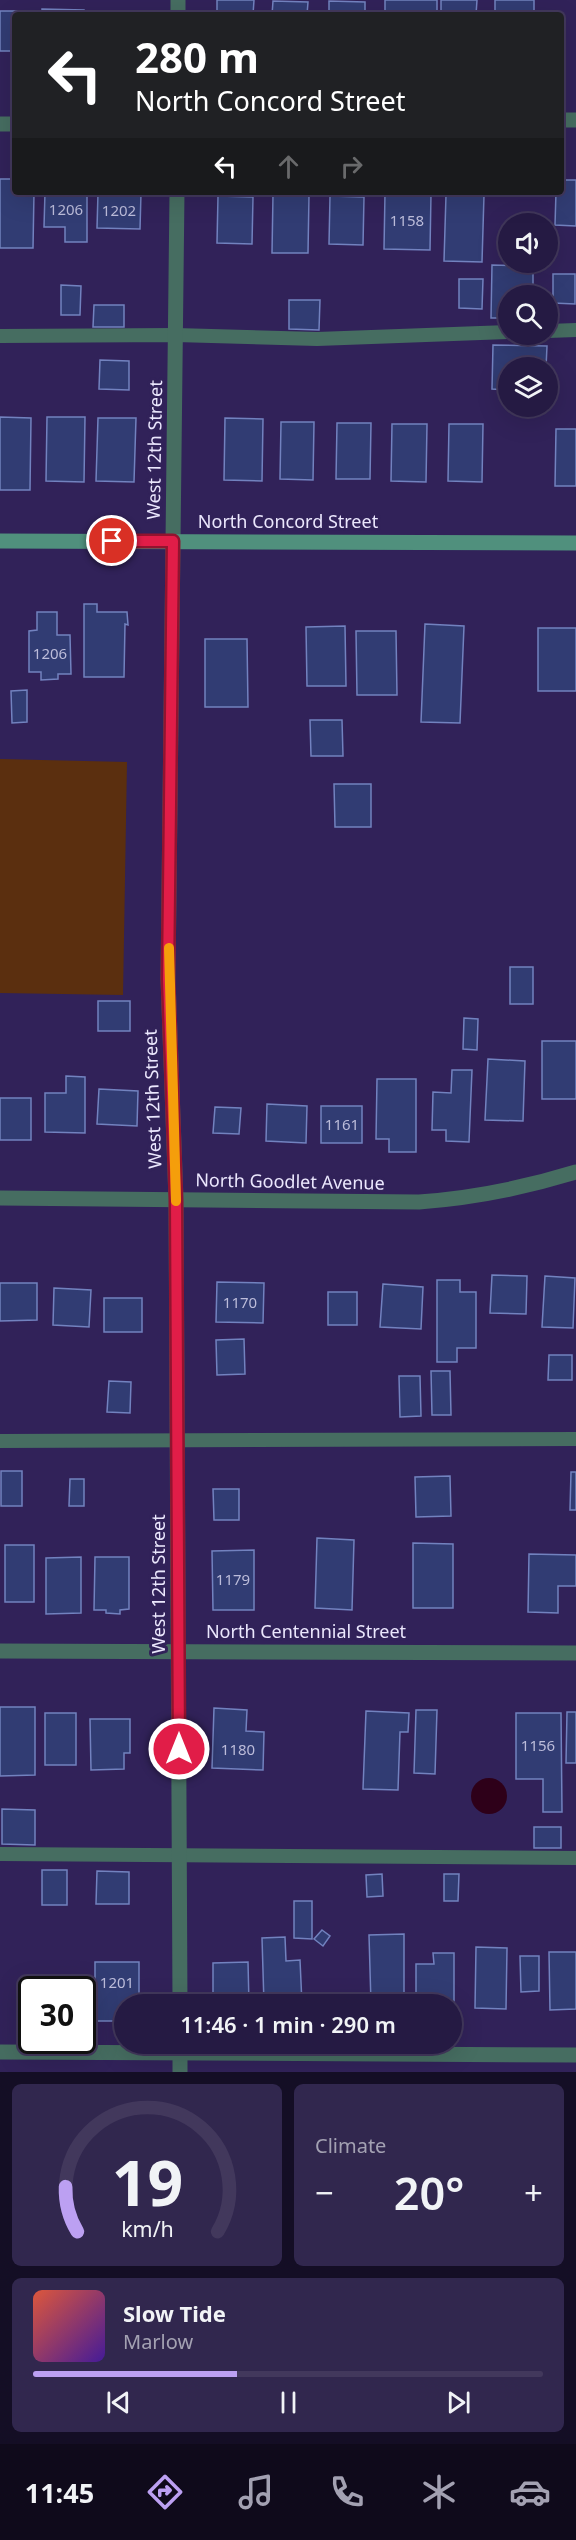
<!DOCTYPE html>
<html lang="en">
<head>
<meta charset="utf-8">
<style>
	body { margin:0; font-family:"Noto Sans",sans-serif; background:#31274e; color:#f1f3f6; height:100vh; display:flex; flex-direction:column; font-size:22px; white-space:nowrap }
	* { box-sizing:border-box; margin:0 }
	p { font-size:20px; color:#a3a1b2 }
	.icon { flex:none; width:33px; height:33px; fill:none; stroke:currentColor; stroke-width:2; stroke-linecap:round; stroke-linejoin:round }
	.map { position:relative; height:2072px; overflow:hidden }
	.panel { display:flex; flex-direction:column; gap:12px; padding:12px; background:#140e25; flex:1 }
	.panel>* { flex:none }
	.guide { position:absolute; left:12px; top:12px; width:552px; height:183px; border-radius:6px; box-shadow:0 6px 24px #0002,0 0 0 2px #42385c; background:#202124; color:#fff; overflow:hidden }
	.fabs { position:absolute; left:498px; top:213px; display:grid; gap:12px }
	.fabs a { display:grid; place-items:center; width:60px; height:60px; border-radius:50%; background:#251a43; box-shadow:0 6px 24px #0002,0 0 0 2px #42385c; font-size:30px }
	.speed { position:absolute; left:18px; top:1976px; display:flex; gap:12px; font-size:30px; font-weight:700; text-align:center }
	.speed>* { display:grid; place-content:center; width:78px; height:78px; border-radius:50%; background:#251a43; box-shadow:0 6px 24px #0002,0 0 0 2px #42385c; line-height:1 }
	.speed .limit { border:3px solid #111; border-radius:9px; background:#fff; color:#111 }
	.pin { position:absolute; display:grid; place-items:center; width:51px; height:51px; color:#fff; margin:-26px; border:3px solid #fff; border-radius:50%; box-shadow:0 2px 6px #0007 }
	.me { position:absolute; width:66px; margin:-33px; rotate:0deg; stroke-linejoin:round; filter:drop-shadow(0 0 4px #0008) }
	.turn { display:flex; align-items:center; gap:21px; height:126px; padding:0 24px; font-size:27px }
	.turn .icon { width:78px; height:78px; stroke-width:2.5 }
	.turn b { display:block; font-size:42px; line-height:51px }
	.lanes { display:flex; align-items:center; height:57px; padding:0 24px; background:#0003; justify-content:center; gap:30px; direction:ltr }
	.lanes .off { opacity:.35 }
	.big { font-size:45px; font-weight:600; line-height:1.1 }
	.panel .tile { flex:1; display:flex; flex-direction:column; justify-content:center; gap:9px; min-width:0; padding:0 21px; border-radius:9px; background:#31274e }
	.panel .dial { align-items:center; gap:0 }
	.dial svg { height:156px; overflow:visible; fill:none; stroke:#42385c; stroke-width:7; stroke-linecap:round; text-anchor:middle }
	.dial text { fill:#f1f3f6; stroke:none }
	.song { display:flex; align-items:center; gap:18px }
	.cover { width:72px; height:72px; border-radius:9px; background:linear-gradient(135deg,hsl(10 70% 55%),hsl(260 70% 35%)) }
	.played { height:6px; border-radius:3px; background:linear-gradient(90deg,#bca0f2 40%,#42385c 40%) }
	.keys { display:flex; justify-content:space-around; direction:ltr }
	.heat { display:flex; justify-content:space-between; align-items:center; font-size:33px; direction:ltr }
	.panel .tiles { flex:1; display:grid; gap:12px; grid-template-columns:1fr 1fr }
	.tile:last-child { grid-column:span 2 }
	.trip { position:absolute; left:114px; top:1994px; width:348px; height:60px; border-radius:30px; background:#251a43; box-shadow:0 6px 24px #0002,0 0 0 2px #42385c; font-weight:600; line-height:60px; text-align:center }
	.menu { display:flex; height:96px; justify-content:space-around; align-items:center; background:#0f0a1b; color:#a3a1b2 }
	.menu .icon { width:42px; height:42px }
	.menu .on { color:#bca0f2 }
	.menu b { font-size:27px; color:#f1f3f6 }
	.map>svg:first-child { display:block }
	.green { fill:#5b2f0f }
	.water { fill:#2e0019 }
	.building { fill:#313c73; stroke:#7282bf; stroke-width:1.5 }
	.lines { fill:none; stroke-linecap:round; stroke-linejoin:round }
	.lane { stroke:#466d61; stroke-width:14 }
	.street { stroke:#466d61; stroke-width:15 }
	.secondary { stroke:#50907d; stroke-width:15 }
	.route-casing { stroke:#92132f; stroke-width:15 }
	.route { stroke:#e11d48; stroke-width:10 }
	.slow { stroke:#f59e0b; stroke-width:10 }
	.labels { text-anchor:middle; stroke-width:6; stroke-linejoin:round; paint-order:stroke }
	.number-label { font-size:15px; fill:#bcbcda }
	.street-label { font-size:18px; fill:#ebe7fd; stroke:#312259 }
</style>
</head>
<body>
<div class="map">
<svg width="576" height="2072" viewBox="0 0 576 2072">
	<rect width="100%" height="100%" fill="#312259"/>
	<path class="green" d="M0,759L127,762L123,995L0,993Z"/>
	<circle class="water" cx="489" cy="1796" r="18"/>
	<g class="building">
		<path d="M217,0H254L253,15H217Z"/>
		<rect x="385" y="0" width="52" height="15"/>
		<path d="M441,0H477L476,15H441Z"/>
		<rect x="495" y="0" width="39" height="15"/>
		<path d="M273,1L308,2L307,15H272Z"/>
		<path d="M329,1L365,2V15H329Z"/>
		<path d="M42,9L84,10V15H42Z"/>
		<path d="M0,11H32V15H15V51H0Z"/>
		<path d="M95,11L140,12V15H95Z"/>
		<path d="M0,179H15V192H34L33,248H0Z"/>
		<path d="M561,180H576V226L555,225L556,192H561Z"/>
		<path d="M45,192L87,193V242H65V227H44Z"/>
		<path d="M98,193H141L140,229L97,228Z"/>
		<path d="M385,193L431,194L430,250L384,249Z"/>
		<path d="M273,194L309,195L308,253H272Z"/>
		<path d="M446,195H484L482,262L444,261Z"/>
		<path d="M218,196L253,197L252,244L217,243Z"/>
		<path d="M330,196L364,197L363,245L329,244Z"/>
		<path d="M492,265L533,266V296H508V318H491Z"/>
		<path d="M553,274H575V304L553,303Z"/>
		<path d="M459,279H483L482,309L459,308Z"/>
		<path d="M61,285L81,286L80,315H61Z"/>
		<path d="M289,300H320L319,330L289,329Z"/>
		<path d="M94,305H124V327H93Z"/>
		<path d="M493,345L547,346L546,368H508V390L492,389Z"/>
		<path d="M100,360L129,361V390L99,389Z"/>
		<path d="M0,417L31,418L30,490H0Z"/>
		<path d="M47,417H85L84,482L46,481Z"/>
		<path d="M98,418H136L134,482L96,481Z"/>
		<path d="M225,418L263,419L262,481L224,480Z"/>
		<path d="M281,422H314L313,480L280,479Z"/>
		<path d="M337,423H371L370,479H336Z"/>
		<path d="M392,424H427L426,482L391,481Z"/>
		<path d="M449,424H483L482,482L448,481Z"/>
		<path d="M556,429H576V486H555Z"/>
		<path d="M84,604H97V612H127L128,625L125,624L124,677H84Z"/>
		<path d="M37,612H57V635H70L71,674H58V679L41,680V672H29V631L37,630Z"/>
		<path d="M425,624L464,626L460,723L421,722Z"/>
		<path d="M345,626L346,686H307L306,627Z"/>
		<rect x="538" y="628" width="38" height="63"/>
		<path d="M356,631H396L397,695H357Z"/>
		<path d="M205,639H247L248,707H205Z"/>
		<path d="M27,690V722L12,723L11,691Z"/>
		<path d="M310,720H342L343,756H311Z"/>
		<path d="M334,784H371V827H335Z"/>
		<rect x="510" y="967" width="23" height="37"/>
		<rect x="98" y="1001" width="32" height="30"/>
		<path d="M464,1018L478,1019L477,1050L463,1049Z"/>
		<rect x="542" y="1041" width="34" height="58"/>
		<path d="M488,1059L525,1061L523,1121L485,1120Z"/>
		<path d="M452,1070H472L469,1142L446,1141V1130H432L433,1092L451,1093Z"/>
		<path d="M66,1076L85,1077V1133L45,1132V1093H66Z"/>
		<path d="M377,1079H416V1152H389V1139H376Z"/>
		<path d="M99,1089L138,1091L137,1126L97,1124Z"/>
		<rect x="0" y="1098" width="31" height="42"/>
		<path d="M267,1104L307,1106L306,1143L266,1141Z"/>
		<rect x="321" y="1106" width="41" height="37"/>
		<path d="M215,1107L241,1108L239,1134L213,1133Z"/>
		<path d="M492,1275L527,1276L526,1314L490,1313Z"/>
		<path d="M545,1276L575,1278L573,1328L542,1327Z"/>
		<path d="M437,1280H460V1292H476V1348H457V1362H437Z"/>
		<path d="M217,1282L264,1283L263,1323L216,1322Z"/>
		<path d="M0,1283H37V1320L0,1321Z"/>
		<path d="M383,1284L423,1287L421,1329L380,1327Z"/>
		<path d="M54,1288L91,1290L89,1327L53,1325Z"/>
		<rect x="328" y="1292" width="29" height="33"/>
		<rect x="104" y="1298" width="38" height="34"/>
		<path d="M244,1339L245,1374L217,1375L216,1340Z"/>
		<path d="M549,1355H572V1380H548Z"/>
		<path d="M431,1371H450L451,1415H432Z"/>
		<path d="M399,1376H420L421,1416L400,1417Z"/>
		<path d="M109,1381L131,1382L130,1413L107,1412Z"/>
		<rect x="1" y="1471" width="21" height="35"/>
		<path d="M571,1472H576V1510H570Z"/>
		<path d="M450,1476L451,1516L416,1517L415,1477Z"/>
		<path d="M70,1479H84V1506H69Z"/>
		<path d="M213,1489H239V1520H214Z"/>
		<path d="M317,1538L354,1540L352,1610L315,1608Z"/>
		<path d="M413,1543L453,1544V1608H413Z"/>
		<rect x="5" y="1545" width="29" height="57"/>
		<path d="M254,1550V1610H213L212,1551Z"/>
		<path d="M529,1554L576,1555V1586H558V1613L528,1612Z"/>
		<path d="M81,1557V1613L46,1614V1558Z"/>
		<path d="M95,1557H129V1609L120,1610V1614L106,1613V1610H94Z"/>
		<path d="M0,1707H35V1775L0,1776Z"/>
		<path d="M214,1708L247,1710L246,1731L264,1732L263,1770L212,1768Z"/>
		<path d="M416,1710H437L435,1774L414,1773Z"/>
		<path d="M366,1711L409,1713L408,1732H400L398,1790L363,1789Z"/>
		<path d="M567,1712H576V1763H566Z"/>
		<rect x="45" y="1713" width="31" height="52"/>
		<path d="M516,1713H561L562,1812H543V1779H516Z"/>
		<path d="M90,1719H130V1753H124V1769L91,1770Z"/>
		<path d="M2,1809L35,1810V1845L2,1844Z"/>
		<rect x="534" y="1827" width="27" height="21"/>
		<rect x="42" y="1870" width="25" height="35"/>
		<path d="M97,1871L129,1872V1904H96Z"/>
		<path d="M382,1874L383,1896L367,1897L366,1875Z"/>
		<path d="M444,1874H459L458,1901H444Z"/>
		<path d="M294,1901H312V1939L294,1938Z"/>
		<path d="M322,1930L330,1936L323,1946L314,1939Z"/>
		<path d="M404,1934V2000L371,2004L369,1935Z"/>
		<path d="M285,1937L286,1961L300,1960L302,2004H264L262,1938Z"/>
		<path d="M476,1947L507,1948L506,2009L475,2008Z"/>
		<path d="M549,1952H576V2009L550,2010Z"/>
		<path d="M433,1953H454V2008H452V2004H416V1964H434Z"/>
		<path d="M520,1956H539V1991L521,1992Z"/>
		<path d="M95,1962H139V2004H124V2021H95Z"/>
		<path d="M248,1962L249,2004H213V1963Z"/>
		<path d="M61,1988H88V2014H82V1989Z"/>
	</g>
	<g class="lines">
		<g class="lane">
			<path d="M548,331L576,330"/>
			<path d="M0,336L176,335L317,339L508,332"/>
			<path d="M0,1441L576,1439"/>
			<path d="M0,1854L576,1858"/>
		</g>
		<g class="street">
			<path d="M178,15V0"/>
			<path d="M561,120H576"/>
			<path d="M0,124H15"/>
			<path d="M177,192L168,979L176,1200L180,2004"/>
			<path d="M0,1198L419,1202C474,1198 524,1188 576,1172"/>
			<path d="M0,1651L576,1653"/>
			<path d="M180,2043V2072"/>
			<path d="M0,2052L576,2055"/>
		</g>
		<path class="secondary" d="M0,541L576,543"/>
	</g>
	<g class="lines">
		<defs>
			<path id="route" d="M112,541H173L168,979L176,1200L179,1749"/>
		</defs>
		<use href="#route" class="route-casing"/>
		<use href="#route" class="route"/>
		<path class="slow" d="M169,948L176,1201"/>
	</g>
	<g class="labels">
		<g class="number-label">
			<text x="66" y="215">1206</text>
			<text x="119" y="216">1202</text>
			<text x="407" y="226">1158</text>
			<text x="50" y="659">1206</text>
			<text x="342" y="1130">1161</text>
			<text x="240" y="1308">1170</text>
			<text x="233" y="1585">1179</text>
			<text x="538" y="1751">1156</text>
			<text x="238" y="1755">1180</text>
			<text x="117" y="1988">1201</text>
		</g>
		<g class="street-label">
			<text transform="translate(155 450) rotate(-89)" y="6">West 12th Street</text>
			<text x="288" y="528">North Concord Street</text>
			<text transform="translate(153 1099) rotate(-92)" y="6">West 12th Street</text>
			<text transform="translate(290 1182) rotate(1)" y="6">North Goodlet Avenue</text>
			<text transform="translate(159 1584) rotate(-90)" y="6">West 12th Street</text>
			<text x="306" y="1638">North Centennial Street</text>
		</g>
	</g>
</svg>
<div class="fabs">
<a><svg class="icon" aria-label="sound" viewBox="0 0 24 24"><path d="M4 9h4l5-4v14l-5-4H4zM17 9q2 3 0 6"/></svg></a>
<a><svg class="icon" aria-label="search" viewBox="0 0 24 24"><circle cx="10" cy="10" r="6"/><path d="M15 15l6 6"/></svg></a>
<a><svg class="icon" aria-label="layers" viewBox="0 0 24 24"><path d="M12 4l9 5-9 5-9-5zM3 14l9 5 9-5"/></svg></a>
</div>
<div class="speed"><div class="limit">30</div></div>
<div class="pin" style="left:112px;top:541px;background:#d93025"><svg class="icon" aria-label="arrive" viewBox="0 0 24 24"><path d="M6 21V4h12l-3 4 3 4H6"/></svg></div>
<svg class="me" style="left:179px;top:1749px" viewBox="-20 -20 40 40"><circle r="17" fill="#e11d48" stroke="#fff" stroke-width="3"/><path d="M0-11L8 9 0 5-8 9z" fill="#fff"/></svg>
<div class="trip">11:46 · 1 min · 290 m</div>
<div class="guide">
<div class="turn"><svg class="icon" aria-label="left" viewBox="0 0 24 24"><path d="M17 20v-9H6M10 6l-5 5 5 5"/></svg><div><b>280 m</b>North Concord Street</div></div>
<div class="lanes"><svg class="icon" aria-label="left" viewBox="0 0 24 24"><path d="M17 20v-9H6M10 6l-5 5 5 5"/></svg><svg class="icon off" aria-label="ahead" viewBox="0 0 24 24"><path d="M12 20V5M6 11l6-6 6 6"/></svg><svg class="icon off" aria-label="right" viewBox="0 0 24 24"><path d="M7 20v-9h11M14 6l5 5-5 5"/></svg></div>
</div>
</div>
<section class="panel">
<div class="tiles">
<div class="tile dial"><svg viewBox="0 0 100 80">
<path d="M14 69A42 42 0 1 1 86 69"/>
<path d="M14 69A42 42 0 0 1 8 46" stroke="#bca0f2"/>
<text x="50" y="56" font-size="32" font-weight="700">19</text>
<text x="50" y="72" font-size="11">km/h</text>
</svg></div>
<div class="tile"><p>Climate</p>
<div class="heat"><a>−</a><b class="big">20°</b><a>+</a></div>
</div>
<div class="tile">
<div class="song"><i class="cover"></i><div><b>Slow Tide</b><p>Marlow</p></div></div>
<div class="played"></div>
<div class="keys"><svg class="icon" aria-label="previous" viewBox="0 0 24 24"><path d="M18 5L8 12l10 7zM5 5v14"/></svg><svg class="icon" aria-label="pause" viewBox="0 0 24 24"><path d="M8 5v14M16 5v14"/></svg><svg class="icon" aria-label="next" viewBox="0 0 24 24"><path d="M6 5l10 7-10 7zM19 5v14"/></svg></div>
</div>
</div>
</section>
<nav class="menu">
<b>11:45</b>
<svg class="icon on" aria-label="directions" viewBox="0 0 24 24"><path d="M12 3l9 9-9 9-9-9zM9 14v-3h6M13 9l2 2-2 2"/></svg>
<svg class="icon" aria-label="music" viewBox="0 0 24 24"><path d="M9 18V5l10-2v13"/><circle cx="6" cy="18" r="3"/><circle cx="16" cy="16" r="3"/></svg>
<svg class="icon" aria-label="phone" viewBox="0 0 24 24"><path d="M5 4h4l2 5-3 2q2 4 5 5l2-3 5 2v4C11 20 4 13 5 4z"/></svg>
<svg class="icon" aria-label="climate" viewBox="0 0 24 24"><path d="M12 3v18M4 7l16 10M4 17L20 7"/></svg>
<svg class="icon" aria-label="car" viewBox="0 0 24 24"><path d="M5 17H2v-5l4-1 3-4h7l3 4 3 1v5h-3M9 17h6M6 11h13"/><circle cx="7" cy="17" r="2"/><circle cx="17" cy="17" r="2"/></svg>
</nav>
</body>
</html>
